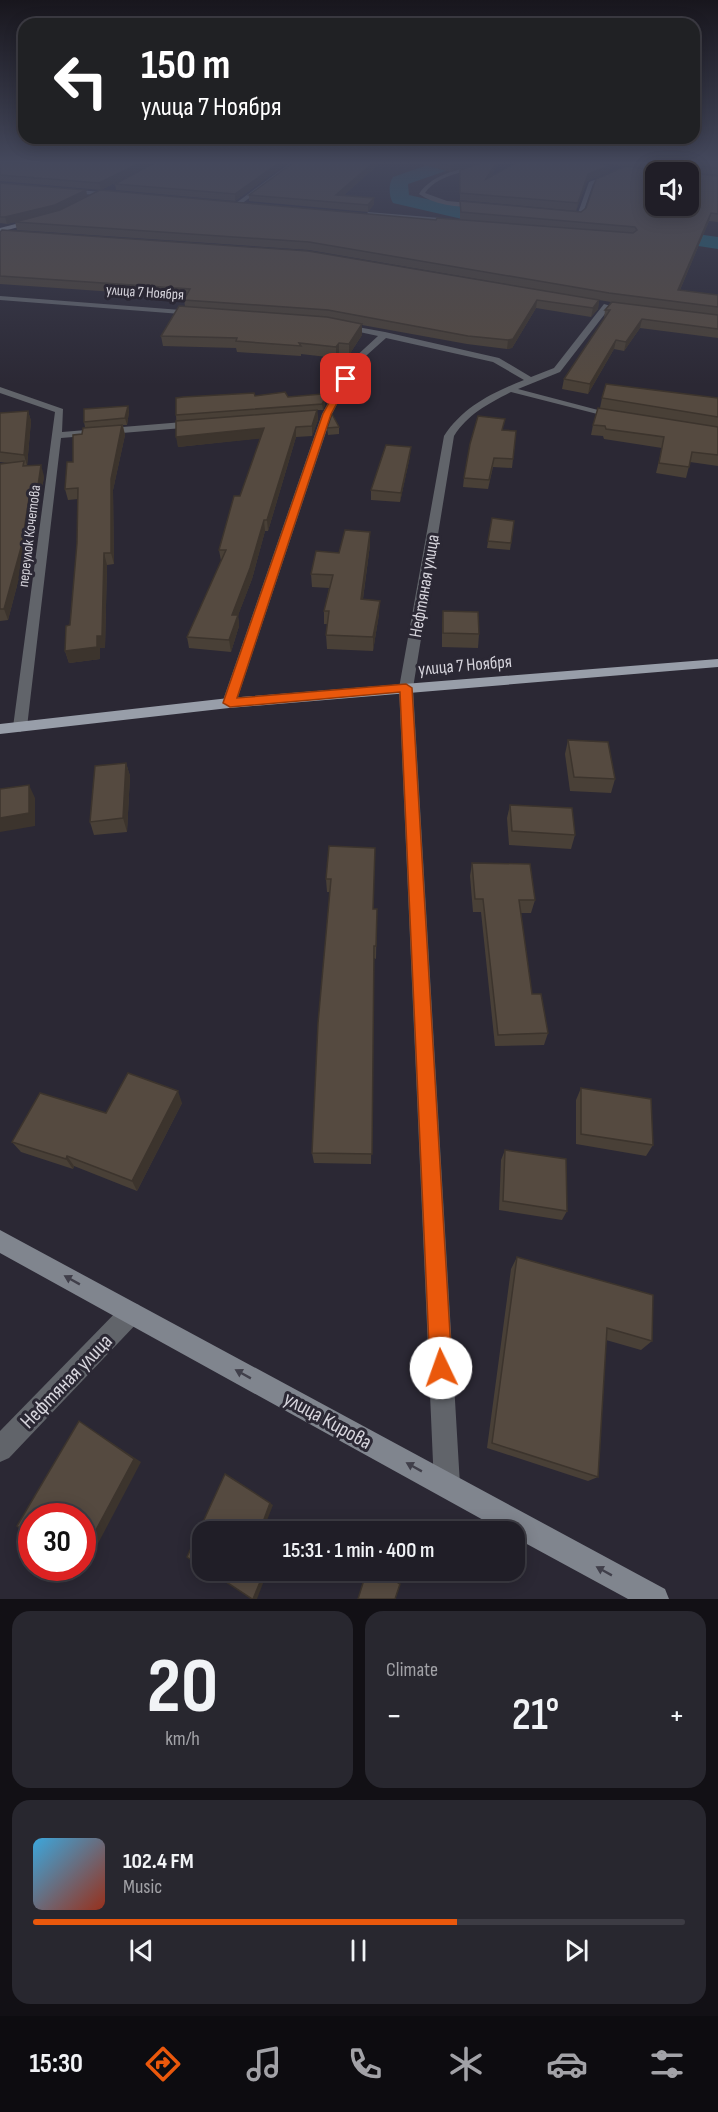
<!DOCTYPE html>
<html lang="en">
<head>
<meta charset="utf-8">
<style>
	body { margin:0; font-family:"Sofia Sans Condensed",sans-serif; background:#28272f; color:#f1f3f6; height:100vh; display:flex; flex-direction:column; font-size:22px; white-space:nowrap }
	* { box-sizing:border-box; margin:0 }
	p { font-size:20px; color:#a2a2a7 }
	.icon { flex:none; width:33px; height:33px; fill:none; stroke:currentColor; stroke-width:2; stroke-linecap:round; stroke-linejoin:round }
	.map { position:relative; height:1599px; overflow:hidden }
	.side { display:flex; flex-direction:column; gap:12px; padding:12px; background:#121015; flex:1 }
	.side>* { flex:none }
	.guide { position:absolute; left:18px; top:18px; width:682px; height:126px; border-radius:18px; box-shadow:0 3px 15px #0003,0 0 0 2px #3d3c44; background:#202124; color:#fff; overflow:hidden }
	.fabs { position:absolute; left:645px; top:162px; display:grid; gap:12px }
	.fabs a { display:grid; place-items:center; width:54px; height:54px; border-radius:12px; background:#201e27; box-shadow:0 3px 15px #0003,0 0 0 2px #3d3c44; font-size:30px }
	.speed { position:absolute; left:18px; top:1503px; display:flex; gap:12px; font-size:30px; font-weight:700; text-align:center }
	.speed>* { display:grid; place-content:center; width:78px; height:78px; border-radius:50%; background:#201e27; box-shadow:0 3px 15px #0003,0 0 0 2px #3d3c44; line-height:1 }
	.speed .limit { border:9px solid #d22; background:#fff; color:#111 }
	.pin { position:absolute; display:grid; place-items:center; width:51px; height:51px; color:#fff; margin:-26px; border-radius:12px; box-shadow:0 3px 9px #0006 }
	.me { position:absolute; width:66px; margin:-33px; rotate:357deg; stroke-linejoin:round; filter:drop-shadow(0 0 4px #0008) }
	.turn { display:flex; align-items:center; gap:21px; height:126px; padding:0 24px; font-size:27px }
	.turn .icon { width:78px; height:78px; stroke-width:2.5 }
	.turn b { display:block; font-size:42px; line-height:51px }
	.big { font-size:45px; font-weight:600; line-height:1.1 }
	.side .tile { flex:1; display:flex; flex-direction:column; justify-content:center; gap:9px; min-width:0; padding:0 21px; border-radius:18px; background:#28272f }
	.side .dial { align-items:center; gap:0 }
	.dial b { font-size:78px; line-height:1 }
	.song { display:flex; align-items:center; gap:18px }
	.cover { width:72px; height:72px; border-radius:9px; background:linear-gradient(135deg,hsl(200 70% 55%),hsl(10 70% 35%)) }
	.played { height:6px; border-radius:3px; background:linear-gradient(90deg,#ea580c 65%,#3d3c44 65%) }
	.keys { display:flex; justify-content:space-around; direction:ltr }
	.heat { display:flex; justify-content:space-between; align-items:center; font-size:33px; direction:ltr }
	.side .tiles { flex:1; display:grid; gap:12px; grid-template-columns:1fr 1fr }
	.tile:last-child { grid-column:span 2 }
	.trip { position:absolute; left:192px; top:1521px; width:333px; height:60px; border-radius:18px; background:#201e27; box-shadow:0 3px 15px #0003,0 0 0 2px #3d3c44; font-weight:600; line-height:60px; text-align:center }
	.tab-bar { display:flex; height:96px; justify-content:space-around; align-items:center; background:#0d0c10; color:#a2a2a7 }
	.tab-bar .icon { width:42px; height:42px }
	.tab-bar .selected { color:#ea580c }
	.tab-bar b { font-size:27px; color:#f1f3f6 }
	.map>svg:first-child { display:block }
	.lines { fill:none; stroke-linecap:round; stroke-linejoin:round }
	.river { fill:#1a5e72; fill-rule:evenodd }
	.street { fill:#61646a; fill-rule:evenodd }
	.secondary { fill:#80858e; fill-rule:evenodd }
	.primary { fill:#989ea9; fill-rule:evenodd }
	.wall { fill:#494037 }
	.shaded-wall { fill:#3c342d }
	.building { fill:#554a40; stroke:#3c342d; stroke-width:1.5; fill-rule:evenodd }
	.oneway { fill:#403f4a }
	.route { fill:#ea580c; stroke:#983908; stroke-width:1.5 }
	.labels { text-anchor:middle; stroke-width:6; stroke-linejoin:round; paint-order:stroke }
	.far-street-label { font-size:15px; fill:#d6d4dc; stroke:#2b2834 }
	.street-label { font-size:18px; fill:#d6d4dc; stroke:#2b2834 }
	.near-street-label { font-size:21px; fill:#d6d4dc; stroke:#2b2834 }
</style>
</head>
<body>
<div class="map">
<svg width="718" height="1599" viewBox="0 0 718 1599">
	<rect width="100%" height="100%" fill="#2b2834"/>
	<g class="lines">
		<g class="river">
			<path d="M439,161H465L463,165L408,184L409,195L462,207L530,213L537,215L540,219L537,223L530,225L462,219L393,203C389,197 388,184 393,177Z"/>
			<path d="M633,225L718,237V249L626,235L623,231L626,227Z"/>
		</g>
		<g class="street">
			<path d="M293,161H299L240,205H236V203Z"/>
			<path d="M489,161H498C476,171 439,172 425,193L447,201L481,204L483,207C463,208 436,206 419,194C433,172 466,168 489,161Z"/>
			<path d="M613,173L618,174L593,184L582,216L562,215L564,212L578,213L589,182Z"/>
			<path d="M66,189L114,193L117,195L114,197L64,192Z"/>
			<path d="M368,212L452,219L455,221L452,223L366,215Z"/>
			<path d="M0,296L194,311L198,313L194,315L0,300Z"/>
			<path d="M604,304L611,306L560,372L518,389L617,415V419L511,392C488,404 468,414 454,436L413,688L460,1485L456,1494L447,1498L438,1494L434,1485L399,688L444,436C464,406 492,393 524,380L493,362L386,338L358,363L332,414L236,703L229,708L222,703L322,414L352,360L378,336L341,328V324L385,332L499,358L531,377L554,368Z"/>
			<path d="M0,387L63,409L62,432L195,421L200,424L195,427L61,438L27,727L20,732L13,727L55,412L0,393Z"/>
			<path d="M131,1302L139,1305L142,1313L139,1321L9,1458L0,1462V1431L123,1305Z"/>
		</g>
		<g class="secondary">
			<path d="M35,219L37,222L0,232V228Z"/>
			<path d="M0,1230L665,1589L669,1599H628L514,1537V1532H505L0,1253Z"/>
		</g>
		<path class="primary" d="M718,659V667L229,708L0,734V724L229,698Z"/>
	</g>
	<g class="wall">
		<path d="M0,162H154L101,190L0,181Z"/>
		<path d="M156,162H289L235,201L116,190L115,184Z"/>
		<path d="M294,162H381L343,196L374,204L368,212L249,201V195Z"/>
		<path d="M412,162H482L451,172Z"/>
		<path d="M593,162H718V175L688,172L689,173L718,176V222L709,221L680,290L718,295V338L640,328L624,351L614,349L588,394L562,389L564,379L604,319L605,310L611,302L599,300L598,309L591,317L536,308L512,348L507,349L467,344L362,325V335L349,355L339,354L336,358L301,354V356L237,352L236,348L163,346L161,336L185,306L184,300L186,297L0,284V232L581,297L309,250L17,230L15,222L31,218L7,224L0,223V183L86,190L87,196L57,211L436,220L460,219V201L581,212L656,170Z"/>
		<path d="M499,163L491,176L609,172L587,181L576,211L460,200V170Z"/>
		<path d="M322,394L325,405L323,410H317L318,420L312,436L296,437L268,531H265L252,579L238,615L239,626L231,652L189,648L187,637L221,561L219,550L240,496L261,438L178,447L176,415L255,396L288,397Z"/>
		<path d="M602,398H718V466L690,462L686,478L656,473L662,448L604,439L603,436L591,435L593,425L600,408Z"/>
		<path d="M128,406L129,412L127,425H123L125,435L113,490L114,564L107,565L105,648H100V659L69,663L65,651L70,625L77,543L78,499L68,500L65,489L73,462L85,427L84,422Z"/>
		<path d="M28,411L31,421L27,466L25,465L44,476L40,503H34L25,555L8,620L0,621V464L7,463L0,462V413Z"/>
		<path d="M339,427V434L328,435L327,428Z"/>
		<path d="M504,430L513,459L512,468L493,467L488,489L463,487L464,478Z"/>
		<path d="M410,456L400,502L371,500V490Z"/>
		<path d="M492,518L514,521L510,550L487,548Z"/>
		<path d="M370,532V545L363,599L379,614L373,651L327,649L326,635L328,624H324V611L329,588L312,587L311,574L339,553Z"/>
		<path d="M443,611L479,634L478,648L442,647V624Z"/>
		<path d="M568,740L615,779L611,793L570,791L565,754Z"/>
		<path d="M126,763L130,776L127,832L94,835L90,822Z"/>
		<path d="M510,805L575,835L571,849L509,845L507,818Z"/>
		<path d="M329,846L373,909H377L376,959L374,958L371,1164L314,1163L312,1153L330,892H327L326,879Z"/>
		<path d="M472,863L535,900L531,913H520L532,994L548,1033L544,1045L495,1046L481,912H473L470,876Z"/>
		<path d="M581,1088L653,1145L646,1156L576,1144V1100Z"/>
		<path d="M182,1103L137,1191L74,1166L73,1169L21,1152L12,1142L106,1113Z"/>
		<path d="M505,1150L567,1211L562,1220L499,1210L501,1160Z"/>
		<path d="M517,1257L652,1341L641,1350L606,1340L598,1477L588,1481L487,1448L511,1269Z"/>
	</g>
	<g class="shaded-wall">
		<path d="M142,162H154L101,190L99,183Z"/>
		<path d="M280,162H289L235,201V194Z"/>
		<path d="M374,162H381L336,202V195Z"/>
		<path d="M465,162H482L451,172V166Z"/>
		<path d="M497,162H499V163L486,186V179Z"/>
		<path d="M611,165L609,172L587,181L576,211L578,203L588,174Z"/>
		<path d="M86,190L87,196L56,212L7,224L5,217Z"/>
		<path d="M374,198V204L368,212V205Z"/>
		<path d="M711,213L709,221L676,299L678,290Z"/>
		<path d="M537,300L536,308L512,348L507,349L508,340Z"/>
		<path d="M599,300L598,309L591,317L593,308Z"/>
		<path d="M642,319L640,328L624,351L626,342Z"/>
		<path d="M362,324V335L349,355V344Z"/>
		<path d="M616,340L614,349L588,394L590,384Z"/>
		<path d="M339,343V354L336,358V347Z"/>
		<path d="M325,399V405L323,410L322,404Z"/>
		<path d="M128,406L129,412L127,425L125,418Z"/>
		<path d="M317,410L318,420L312,436V426Z"/>
		<path d="M28,411L31,421L27,466L24,455Z"/>
		<path d="M122,425L125,435L113,490L114,564L111,553V479Z"/>
		<path d="M296,427V437L268,531L267,520Z"/>
		<path d="M264,428L265,438L178,447L176,437Z"/>
		<path d="M411,447L410,456L400,502L401,493Z"/>
		<path d="M41,465L44,476L40,503L37,492Z"/>
		<path d="M30,492L34,503L25,555L8,620L4,609Z"/>
		<path d="M264,520L265,531L252,579L234,626L232,615Z"/>
		<path d="M370,532V545L361,613V599Z"/>
		<path d="M104,553L107,565L105,648H100V659L69,663L65,651L97,636Z"/>
		<path d="M380,601L379,614L373,651V637Z"/>
		<path d="M238,615L239,626L231,652L229,640Z"/>
		<path d="M126,763L130,776L127,832L123,818Z"/>
		<path d="M29,785L35,798V826L0,832V818Z"/>
		<path d="M178,1091L182,1103L137,1191L132,1181Z"/>
		<path d="M67,1156L74,1166L73,1169L66,1159Z"/>
		<path d="M79,1421L141,1462L84,1570L75,1569L76,1568H82Z"/>
		<path d="M270,1503L273,1505L266,1523L263,1522Z"/>
		<path d="M265,1570H268L257,1599H253Z"/>
	</g>
	<g class="building">
		<path d="M0,162H142L99,183L0,175Z"/>
		<path d="M156,162H280L235,194L115,184Z"/>
		<path d="M294,162H374L336,195L374,198L368,205L249,195Z"/>
		<path d="M434,162H465L451,166Z"/>
		<path d="M484,162H497L486,179L518,162H588L611,165L588,174L578,203L460,193V170Z"/>
		<path d="M646,162H718V168L690,165L687,171L689,173L718,176V214L711,213L678,290L718,295V307L609,293L309,242L15,222L60,210L100,190L436,220L437,218L633,233L637,230L635,227L461,212L460,201L581,212L586,208L596,179L626,166L659,171L658,163ZM656,172H688V206H656Z"/>
		<path d="M0,183L86,190L55,205L5,217H0Z"/>
		<path d="M2,230L308,251L599,300L593,308L537,300L513,339L508,340L468,336L328,310L184,300L190,289L0,276V232Z"/>
		<path d="M612,302L718,315V329L642,319L626,342L616,340L590,384L564,379L610,310H605Z"/>
		<path d="M179,306L327,317L362,324L349,344L339,343L336,347L299,343L301,346L236,341L237,338L161,336Z"/>
		<path d="M606,384L718,398V417L602,398Z"/>
		<path d="M285,392L288,397L322,394L325,399L322,404L176,415V398L183,397L254,393L255,396Z"/>
		<path d="M128,406L125,418L84,422V409Z"/>
		<path d="M598,408L718,427V455L692,452L689,467L659,463L664,437L606,429L605,426L593,425Z"/>
		<path d="M317,410L312,426L296,427L267,520H264L250,568L232,615H238L229,640L187,637L226,550H219L234,496H240L264,428L176,437V421Z"/>
		<path d="M28,411L24,455L0,452V413Z"/>
		<path d="M332,414L339,427L327,428Z"/>
		<path d="M478,416L505,419L502,430L516,431L513,459L494,458L489,480L464,478L470,444Z"/>
		<path d="M122,425L111,479V553H104L102,636H97V647L65,651L66,626L70,625L77,543L78,488L65,489L67,462H73V435L82,434L83,428Z"/>
		<path d="M386,445L411,447L401,493L371,490Z"/>
		<path d="M24,461L23,466L41,465L37,492H30L22,544L4,609H0V464Z"/>
		<path d="M492,518L514,521L511,543L488,541Z"/>
		<path d="M345,530L370,532L361,599L380,601L373,637L326,635L329,611H324L333,575L311,574L316,551L339,553Z"/>
		<path d="M443,611L478,612L479,634L443,633Z"/>
		<path d="M568,740L608,742L615,779L574,777Z"/>
		<path d="M126,763L123,818L90,822L95,766Z"/>
		<path d="M29,785V813L0,818V789Z"/>
		<path d="M510,805L572,808L575,835L512,831Z"/>
		<path d="M329,846L375,848L373,909H377L376,946H374L372,1154L312,1153L318,1023L331,879H326Z"/>
		<path d="M472,863L530,864L535,900H519L532,994H541L548,1033L498,1035L483,899H475Z"/>
		<path d="M128,1073L178,1091L132,1181L67,1156L66,1159L12,1142L40,1093L106,1113Z"/>
		<path d="M581,1088L651,1099L653,1145L581,1134Z"/>
		<path d="M505,1150L566,1159L567,1211L503,1201Z"/>
		<path d="M517,1257L653,1295L652,1341L607,1328L598,1477L492,1443Z"/>
		<path d="M79,1421L134,1459L82,1556V1516H32V1536L17,1526Z"/>
		<path d="M225,1474L270,1503L263,1522L279,1532H202V1567L187,1557Z"/>
		<path d="M208,1570H265L253,1599H252Z"/>
		<path d="M367,1570H378L400,1584L395,1599H358Z"/>
	</g>
	<defs><path id="oneway-solid" d="M-6-.8H1V-3.2L6.5 0L1 3.2V.8H-6Z" transform="scale(1.5)"/></defs>
	<g class="oneway">
		<use href="#oneway-solid" transform="translate(72 1280) rotate(-151)"/>
		<use href="#oneway-solid" transform="translate(243 1374) rotate(-151)"/>
		<use href="#oneway-solid" transform="translate(414 1467) rotate(-151)"/>
		<use href="#oneway-solid" transform="translate(604 1571) rotate(-151)"/>
	</g>
	<linearGradient id="sky" x2="0" y2="1"><stop stop-color="#18161d"/><stop offset="0.42" stop-color="#44485c"/><stop offset="1" stop-color="#44485c" stop-opacity="0"/></linearGradient>
	<rect width="718" height="385" fill="url(#sky)"/>
	<path class="route" d="M346,377L350,379L331,414L237,698L406,684L412,688L452,1368L449,1376L441,1379L434,1376L430,1368L400,692L230,707L223,703L323,414L342,379Z"/>
	<g class="labels">
		<g class="far-street-label">
			<text transform="translate(145 292) rotate(4)" y="5">улица 7 Ноября</text>
			<text transform="translate(29 536) rotate(-83)" y="5">переулок Кочетова</text>
		</g>
		<g class="street-label">
			<text transform="translate(424 586) rotate(-80)" y="6">Нефтяная улица</text>
			<text transform="translate(465 665) rotate(-5)" y="6">улица 7 Ноября</text>
		</g>
		<g class="near-street-label">
			<text transform="translate(66 1381) rotate(-46)" y="7">Нефтяная улица</text>
			<text transform="translate(328 1420) rotate(29)" y="7">улица Кирова</text>
		</g>
	</g>
</svg>
<div class="fabs">
<a><svg class="icon" aria-label="sound" viewBox="0 0 24 24"><path d="M4 9h4l5-4v14l-5-4H4zM17 9q2 3 0 6"/></svg></a>
</div>
<div class="speed"><div class="limit">30</div></div>
<div class="pin" style="left:346px;top:379px;background:#d93025"><svg class="icon" aria-label="arrive" viewBox="0 0 24 24"><path d="M6 21V4h12l-3 4 3 4H6"/></svg></div>
<svg class="me" style="left:441px;top:1368px" viewBox="-20 -20 40 40"><circle r="19" fill="#fff"/><path d="M0-13L10 11 0 6-10 11z" fill="#ea580c"/></svg>
<div class="trip">15:31 · 1 min · 400 m</div>
<div class="guide">
<div class="turn"><svg class="icon" aria-label="left" viewBox="0 0 24 24"><path d="M17 20v-9H6M10 6l-5 5 5 5"/></svg><div><b>150 m</b>улица 7 Ноября</div></div>
</div>
</div>
<section class="side">
<div class="tiles">
<div class="tile dial"><b>20</b><p>km/h</p></div>
<div class="tile"><p>Climate</p>
<div class="heat"><a>−</a><b class="big">21°</b><a>+</a></div>
</div>
<div class="tile">
<div class="song"><i class="cover"></i><div><b>102.4 FM</b><p>Music</p></div></div>
<div class="played"></div>
<div class="keys"><svg class="icon" aria-label="previous" viewBox="0 0 24 24"><path d="M18 5L8 12l10 7zM5 5v14"/></svg><svg class="icon" aria-label="pause" viewBox="0 0 24 24"><path d="M8 5v14M16 5v14"/></svg><svg class="icon" aria-label="next" viewBox="0 0 24 24"><path d="M6 5l10 7-10 7zM19 5v14"/></svg></div>
</div>
</div>
</section>
<nav class="tab-bar">
<b>15:30</b>
<svg class="icon selected" aria-label="directions" viewBox="0 0 24 24"><path d="M12 3l9 9-9 9-9-9zM9 14v-3h6M13 9l2 2-2 2"/></svg>
<svg class="icon" aria-label="music" viewBox="0 0 24 24"><path d="M9 18V5l10-2v13"/><circle cx="6" cy="18" r="3"/><circle cx="16" cy="16" r="3"/></svg>
<svg class="icon" aria-label="phone" viewBox="0 0 24 24"><path d="M5 4h4l2 5-3 2q2 4 5 5l2-3 5 2v4C11 20 4 13 5 4z"/></svg>
<svg class="icon" aria-label="climate" viewBox="0 0 24 24"><path d="M12 3v18M4 7l16 10M4 17L20 7"/></svg>
<svg class="icon" aria-label="car" viewBox="0 0 24 24"><path d="M5 17H2v-5l4-1 3-4h7l3 4 3 1v5h-3M9 17h6M6 11h13"/><circle cx="7" cy="17" r="2"/><circle cx="17" cy="17" r="2"/></svg>
<svg class="icon" aria-label="filters" viewBox="0 0 24 24"><path d="M4 7h16M4 17h16"/><circle cx="9" cy="7" r="2"/><circle cx="15" cy="17" r="2"/></svg>
</nav>
</body>
</html>
